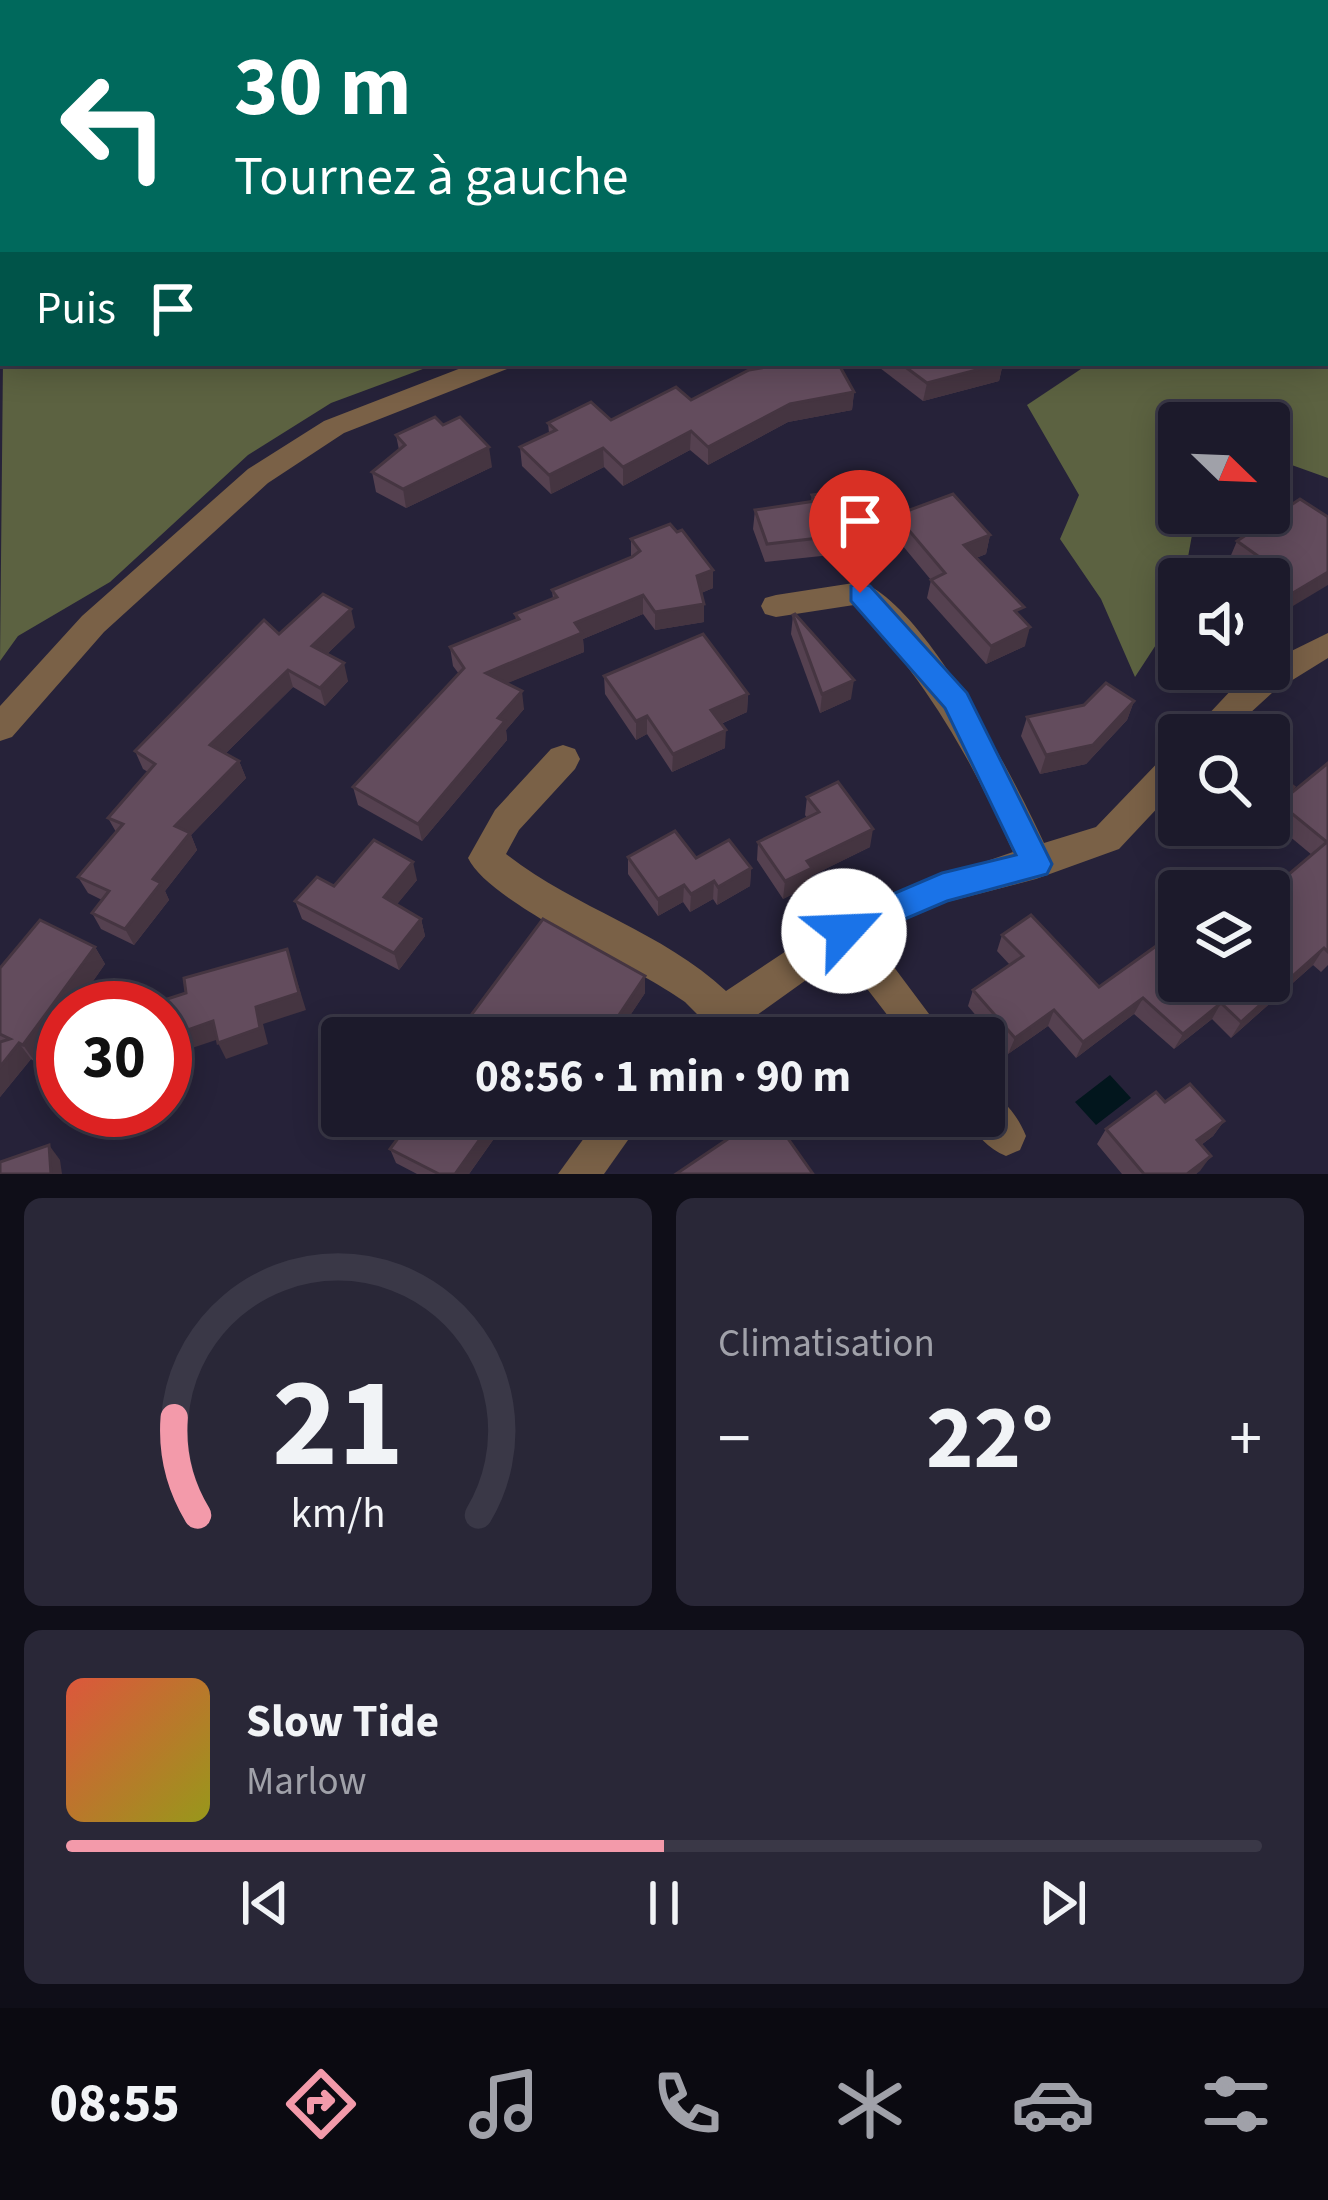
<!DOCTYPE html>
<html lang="fr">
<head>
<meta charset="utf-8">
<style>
	body { margin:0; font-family:"Source Sans 3",sans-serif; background:#292737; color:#f1f3f6; height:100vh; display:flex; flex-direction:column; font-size:45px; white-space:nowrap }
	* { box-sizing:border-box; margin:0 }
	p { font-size:39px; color:#a0a1a9 }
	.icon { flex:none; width:66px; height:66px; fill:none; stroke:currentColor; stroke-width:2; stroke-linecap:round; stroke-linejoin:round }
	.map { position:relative; height:1174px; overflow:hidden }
	.details { display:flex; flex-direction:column; gap:24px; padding:24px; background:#0f0e18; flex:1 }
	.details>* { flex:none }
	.hud { position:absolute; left:0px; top:0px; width:1329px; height:366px; box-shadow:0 6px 30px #0003,0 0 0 3px #3a3847; background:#00695c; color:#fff; overflow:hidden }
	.needle { width:78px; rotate:113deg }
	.fabs { position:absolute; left:1158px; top:402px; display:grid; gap:24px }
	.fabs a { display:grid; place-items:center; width:132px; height:132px; border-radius:12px; background:#1c1a2b; box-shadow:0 6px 30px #0003,0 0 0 3px #3a3847; font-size:60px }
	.speed { position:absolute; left:36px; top:981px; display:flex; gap:24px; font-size:60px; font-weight:700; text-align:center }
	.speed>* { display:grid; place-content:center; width:156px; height:156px; border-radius:50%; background:#1c1a2b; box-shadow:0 6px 30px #0003,0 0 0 3px #3a3847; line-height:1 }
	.speed .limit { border:18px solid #d22; background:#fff; color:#111 }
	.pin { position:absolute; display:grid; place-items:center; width:102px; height:102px; color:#fff; margin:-123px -51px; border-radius:50% 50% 50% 0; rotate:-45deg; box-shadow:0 0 12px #0007 }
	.pin .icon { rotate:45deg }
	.me { position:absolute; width:132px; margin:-66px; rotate:65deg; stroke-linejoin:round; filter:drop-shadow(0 0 9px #0008) }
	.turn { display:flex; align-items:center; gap:42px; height:252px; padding:0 36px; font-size:54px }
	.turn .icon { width:156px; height:156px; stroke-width:2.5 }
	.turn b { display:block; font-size:84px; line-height:102px }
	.then { display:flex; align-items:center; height:114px; padding:0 36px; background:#0003; gap:24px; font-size:45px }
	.big { font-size:90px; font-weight:700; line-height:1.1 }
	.details .widget { flex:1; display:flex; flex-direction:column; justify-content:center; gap:18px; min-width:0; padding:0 42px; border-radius:18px; background:#292737 }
	.details .dial { align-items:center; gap:0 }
	.dial svg { height:312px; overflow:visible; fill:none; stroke:#3a3847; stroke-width:7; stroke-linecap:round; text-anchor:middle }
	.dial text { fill:#f1f3f6; stroke:none }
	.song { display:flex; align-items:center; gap:36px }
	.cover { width:144px; height:144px; border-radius:18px; background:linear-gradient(135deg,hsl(10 70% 55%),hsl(60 70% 35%)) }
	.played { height:12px; border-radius:6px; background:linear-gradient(90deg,#f39aaa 50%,#3a3847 50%) }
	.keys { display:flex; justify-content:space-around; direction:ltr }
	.heat { display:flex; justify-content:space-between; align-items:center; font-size:66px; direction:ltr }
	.details .tiles { flex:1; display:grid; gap:24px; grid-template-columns:1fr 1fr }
	.widget:last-child { grid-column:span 2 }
	.trip { position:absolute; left:321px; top:1017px; width:684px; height:120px; border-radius:12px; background:#1c1a2b; box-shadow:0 6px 30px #0003,0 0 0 3px #3a3847; font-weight:700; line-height:120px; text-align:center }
	.tabs { display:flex; height:192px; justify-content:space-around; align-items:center; background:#0b0a11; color:#a0a1a9 }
	.tabs .icon { width:84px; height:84px }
	.tabs .current { color:#f39aaa }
	.tabs b { font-size:54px; color:#f1f3f6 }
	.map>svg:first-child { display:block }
	.forest { fill:#5c6241 }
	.water { fill:#02161d }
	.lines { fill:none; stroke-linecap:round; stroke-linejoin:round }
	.street { fill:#7a6147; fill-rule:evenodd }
	.wall { fill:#554150 }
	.shaded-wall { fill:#453541 }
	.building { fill:#634c5d; stroke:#453541; stroke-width:3 }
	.route { fill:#1a73e8; stroke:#114b97; stroke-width:3 }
</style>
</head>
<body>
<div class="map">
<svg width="1328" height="1174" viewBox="0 0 1328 1174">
	<rect width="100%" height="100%" fill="#262239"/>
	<g class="forest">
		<path d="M246,0H1328V116L1326,3Z"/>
		<path d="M1328,238V478L1269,457V423H1179V513H1196L1184,579H1179L1178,611L1135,677L1101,599L1060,539L1079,495L1027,405L1090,363H1326Z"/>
		<path d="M3,360V363H439L331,403L248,455L110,582L18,636L0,661Z"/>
	</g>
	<path class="water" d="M1110,1075L1131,1098L1096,1125L1075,1102Z"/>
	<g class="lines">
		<g class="street">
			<path d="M1098,0H1119L1096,3Z"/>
			<path d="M474,363H511L507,369L344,433L268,483L104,632L12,737L0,741V706L82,616L248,469L324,421Z"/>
			<path d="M860,582C923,601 1016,782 1044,843L1096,827L1167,753L1179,749V785L1119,849L1036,879L947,902L870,935L947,1038H905L841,955L725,1038H679L697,1014L685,1002C636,966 490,904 468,858L495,810L551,749L563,745L575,749L580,759L575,769L519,830L506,854C574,908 662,931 726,991L851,908L1013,852C972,760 925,677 854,605L776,617L765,614L761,606L765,598L776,595Z"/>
			<path d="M1328,633V658L1273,692L1226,735H1189L1235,686L1258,669H1269V662Z"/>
			<path d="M984,1090C1004,1098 1018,1116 1026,1136L1020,1150L1006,1156C988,1149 975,1134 967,1116H984Z"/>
			<path d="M600,1116H645L604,1174H558Z"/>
		</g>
	</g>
	<g class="wall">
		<path d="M881,363H1003L999,381L923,401L880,368Z"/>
		<path d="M854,392L852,410L788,422L708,465L690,450L623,486L604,467L551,494L522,466L520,447L549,433L548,423L611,420L691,400Z"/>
		<path d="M396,435L492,467L406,508L376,492L372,472L399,450Z"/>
		<path d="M812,495L862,533L859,552L765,562L753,529L755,510L811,502Z"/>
		<path d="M1300,499L1288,609L1284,619L1250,575L1229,560L1237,541Z"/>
		<path d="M896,515L990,535L986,554L976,558L1021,618L1025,646L986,664L927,598L931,580L893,534Z"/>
		<path d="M631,539L713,588L701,593L704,622L655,630L643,614L583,639L584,652L507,683L524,709L506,730L507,740L422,841L358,805L353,787L459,674L453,666L450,647L516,620L515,614L553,599L552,590L631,557Z"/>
		<path d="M793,615L851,699L820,713L791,634Z"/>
		<path d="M355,627L327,654L348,681L325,706L293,687L226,753L239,761L246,778L191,835L197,850L165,891L169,900L134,945L101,929L92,913L102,900L88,893L78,877L116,832L108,818L148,772L143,769L135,751L279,634Z"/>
		<path d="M604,676L748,694L747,712L721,724L725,748L672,772L647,734L636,740L605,694Z"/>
		<path d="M1134,701L1127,720L1086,764L1040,774L1021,736L1027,717Z"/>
		<path d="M1328,763V965L1321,972L1313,965L1231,1038L1212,1019L1174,1049L1134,1014L1076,1058L1048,1026L1008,1054L968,1006L973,990L1010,965L997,951L1002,935L1099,987L1179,981H1269L1282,880L1312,855L1270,820L1269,767L1291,793Z"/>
		<path d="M807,797L870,847L811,876L809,886L783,899L757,860L758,842L807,818L805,815Z"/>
		<path d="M628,857L696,858L751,868L750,886L717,905L713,899L690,912L683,902L658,916L628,874Z"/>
		<path d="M417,880L397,904L421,919L425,936L399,970L302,919L295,901L334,886Z"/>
		<path d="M95,947L105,964L74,1008H63V1023L35,1062L31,1059L0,1097V968Z"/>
		<path d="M645,993L615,1038H591L585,1034L454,1038Z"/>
		<path d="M1165,1102L1224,1121L1213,1136L1201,1145L1211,1156L1196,1174H1122L1097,1144L1106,1129Z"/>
		<path d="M382,1116H475L493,1140L469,1174H417L396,1163L390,1149L402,1133L383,1120Z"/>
	</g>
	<g class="shaded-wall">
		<path d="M1003,363L999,381L923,401L927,383Z"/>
		<path d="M854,392L852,410L788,422L708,465V447L790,404Z"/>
		<path d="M691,431L690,450L623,486V467Z"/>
		<path d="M489,447L492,467L406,508L403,489Z"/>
		<path d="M603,448L604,467L551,494L549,475Z"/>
		<path d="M990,535L986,554L960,564L964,545Z"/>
		<path d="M713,570V588L697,595V576Z"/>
		<path d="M1328,572V585L1288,609L1284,619L1269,629V616L1288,596Z"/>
		<path d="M643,595V614L583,639L584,652L488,691L486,673L575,623Z"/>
		<path d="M704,604V622L655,630V612Z"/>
		<path d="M351,609L355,627L317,664L312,646Z"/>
		<path d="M1030,627L1025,646L986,664L991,646Z"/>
		<path d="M344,663L348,681L325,706L320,688Z"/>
		<path d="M288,670L293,687L217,762L210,745Z"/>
		<path d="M854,680L851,699L820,713L822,694Z"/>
		<path d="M522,691L524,709L506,730L507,740L422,841L418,824L498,718Z"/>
		<path d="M748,694L747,712L711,728V710Z"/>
		<path d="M1134,701L1127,720L1086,764L1040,774L1046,755Z"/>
		<path d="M647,716V734L636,740V721Z"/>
		<path d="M726,730L725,748L672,772L673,754Z"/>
		<path d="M239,761L246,778L191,835L197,850L165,891L169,900L134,945L125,929L153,879L175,826Z"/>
		<path d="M873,829L870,847L811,876L809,886L783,899L785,881L807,861Z"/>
		<path d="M413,862L417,880L389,914L384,897Z"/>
		<path d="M751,868L750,886L717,905L718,887Z"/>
		<path d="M714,881L713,899L690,912L691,894Z"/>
		<path d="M684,885L683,902L658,916V899Z"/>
		<path d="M421,919L425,936L399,970L394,953Z"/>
		<path d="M95,947L105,964L74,1008H63V1023L35,1062L23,1045Z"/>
		<path d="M1324,948L1313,965L1231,1038L1241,1022Z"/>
		<path d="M287,949L306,1010L263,1024L268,1044L226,1059L218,1043L256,1007Z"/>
		<path d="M645,976V993L615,1038H607V1033Z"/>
		<path d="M1143,998L1134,1014L1076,1058L1083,1042Z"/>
		<path d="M1221,1003L1212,1019L1174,1049L1183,1034Z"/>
		<path d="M1054,1010L1048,1026L1008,1054L1015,1038Z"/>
		<path d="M584,1019L585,1034L582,1038H570Z"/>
		<path d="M213,1021L222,1038L180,1052L171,1036Z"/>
		<path d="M19,1043L31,1059L0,1097V1067Z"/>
		<path d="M1224,1121L1213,1136L1187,1155L1197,1140Z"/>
		<path d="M490,1125L493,1140L469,1174H455Z"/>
		<path d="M49,1145L60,1160L62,1174H51Z"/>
		<path d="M1211,1156L1200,1171L1196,1174H1187Z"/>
	</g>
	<g class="building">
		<path d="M1326,150L1328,151V175L1326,177Z"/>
		<path d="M790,363H838L854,392L790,404L708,447L691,431L623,467L603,448L549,475L520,447L556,430L548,423L591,402L611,420L676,387L691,400L749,370Z"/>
		<path d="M900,363H1003L927,383Z"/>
		<path d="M435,417L443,425L460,417L489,447L403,489L372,472L405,445L396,435Z"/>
		<path d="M844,491L862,533L767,544L755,510L815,501L812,495Z"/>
		<path d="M953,494L990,535L964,545L1024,607L1015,611L1030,627L991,646L931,580L945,573L896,515Z"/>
		<path d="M1300,499L1328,517V572L1288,596L1293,600L1269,616V579H1245L1269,564L1237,541Z"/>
		<path d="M670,524L677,532L682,530L713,570L697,576L704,604L655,612L643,595L575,623L582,633L486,673L522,691L498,718L505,721L418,824L353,787L464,668L450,647L519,619L515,614L557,597L552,590L632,557L640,551L631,539Z"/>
		<path d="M323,594L351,609L312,646L344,663L320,688L288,670L210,745L239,761L175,826L190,833L153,879L161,883L125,929L92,913L109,891L78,877L123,824L108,818L155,764L135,751L264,620L279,634Z"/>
		<path d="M795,614L854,680L822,694L793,615Z"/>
		<path d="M703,634L748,694L711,710L726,730L673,754L647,716L636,721L604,676Z"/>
		<path d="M1106,683L1134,701L1093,745L1046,755L1027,717L1084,705Z"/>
		<path d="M1328,763V952L1324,948L1241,1022L1221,1003L1183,1034L1143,998L1083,1042L1054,1010L1015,1038L973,990L1023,956L1002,935L1031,915L1099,987L1159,944L1168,953L1179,944V981H1269V891H1242L1268,869L1282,880L1327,842L1279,803Z"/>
		<path d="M1269,767L1294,787L1269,813Z"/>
		<path d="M838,782L873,829L807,861L812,868L785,881L758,842L819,812L807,797Z"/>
		<path d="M675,831L696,858L729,840L751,868L718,887L714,881L691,894L684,885L658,899L628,857Z"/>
		<path d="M374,840L413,862L384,897L421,919L394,953L295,901L317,877L334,886Z"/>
		<path d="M543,919L645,976L607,1033L584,1019L570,1038H454Z"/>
		<path d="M40,920L95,947L23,1045L19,1043L0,1067V1042L10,1039L0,1034V968Z"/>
		<path d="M287,949L299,993L256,1007L260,1028L218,1043L213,1021L171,1036L164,1000L186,993L184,978Z"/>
		<path d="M1190,1084L1224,1121L1197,1140L1211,1156L1187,1174H1144L1106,1129L1156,1092L1165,1102Z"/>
		<path d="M394,1116H475L490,1125L455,1174H439L390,1149L408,1125Z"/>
		<path d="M762,1116H772L813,1174H676Z"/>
		<path d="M49,1145L51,1174H0V1162Z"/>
	</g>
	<path class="route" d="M860,583L870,586L967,693L1052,864L1047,874L947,901L844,945L832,941L827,931L832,920L942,873L1016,855L945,708L851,601V586Z"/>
</svg>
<div class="fabs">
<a><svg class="needle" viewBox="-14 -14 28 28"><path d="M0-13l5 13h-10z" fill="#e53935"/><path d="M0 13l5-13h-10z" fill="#a0a1a9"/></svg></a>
<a><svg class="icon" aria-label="sound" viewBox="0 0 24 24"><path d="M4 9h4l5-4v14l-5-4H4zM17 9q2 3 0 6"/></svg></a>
<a><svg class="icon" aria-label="search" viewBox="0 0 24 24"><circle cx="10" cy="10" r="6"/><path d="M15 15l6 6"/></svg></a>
<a><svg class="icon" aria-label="layers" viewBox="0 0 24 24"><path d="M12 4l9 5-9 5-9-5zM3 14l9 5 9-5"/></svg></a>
</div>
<div class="speed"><div class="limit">30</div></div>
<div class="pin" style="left:860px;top:593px;background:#d93025"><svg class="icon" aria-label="arrive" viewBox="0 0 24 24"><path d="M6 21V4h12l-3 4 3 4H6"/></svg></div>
<svg class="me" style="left:844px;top:931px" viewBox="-20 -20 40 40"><circle r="19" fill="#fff"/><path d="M0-13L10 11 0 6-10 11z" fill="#1a73e8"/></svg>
<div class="trip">08:56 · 1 min · 90 m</div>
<div class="hud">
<div class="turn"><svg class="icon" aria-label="left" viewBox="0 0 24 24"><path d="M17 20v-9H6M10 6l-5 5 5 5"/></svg><div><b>30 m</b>Tournez à gauche</div></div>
<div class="then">Puis<svg class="icon" aria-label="arrive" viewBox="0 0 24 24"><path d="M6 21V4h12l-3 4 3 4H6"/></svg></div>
</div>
</div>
<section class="details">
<div class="tiles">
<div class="widget dial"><svg viewBox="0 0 100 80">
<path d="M14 69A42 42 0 1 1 86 69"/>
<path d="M14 69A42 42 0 0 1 8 44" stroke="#f39aaa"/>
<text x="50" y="56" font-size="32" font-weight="700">21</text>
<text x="50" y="72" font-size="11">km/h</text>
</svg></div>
<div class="widget"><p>Climatisation</p>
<div class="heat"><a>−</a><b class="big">22°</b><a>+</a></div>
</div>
<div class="widget">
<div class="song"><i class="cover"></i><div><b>Slow Tide</b><p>Marlow</p></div></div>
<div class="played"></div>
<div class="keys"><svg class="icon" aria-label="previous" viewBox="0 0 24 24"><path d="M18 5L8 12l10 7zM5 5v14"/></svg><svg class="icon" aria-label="pause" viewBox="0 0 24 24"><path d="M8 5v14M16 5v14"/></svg><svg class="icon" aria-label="next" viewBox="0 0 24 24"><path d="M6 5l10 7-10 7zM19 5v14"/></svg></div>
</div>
</div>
</section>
<nav class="tabs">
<b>08:55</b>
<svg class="icon current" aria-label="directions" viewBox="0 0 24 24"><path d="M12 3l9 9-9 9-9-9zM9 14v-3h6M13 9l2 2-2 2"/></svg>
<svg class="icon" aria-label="music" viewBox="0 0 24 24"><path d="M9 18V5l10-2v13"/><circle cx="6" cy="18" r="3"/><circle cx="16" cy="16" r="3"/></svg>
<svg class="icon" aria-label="phone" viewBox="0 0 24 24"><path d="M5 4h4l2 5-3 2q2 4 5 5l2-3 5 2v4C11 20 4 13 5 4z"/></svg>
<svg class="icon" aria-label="climate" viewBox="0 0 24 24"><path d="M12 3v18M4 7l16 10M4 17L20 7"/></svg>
<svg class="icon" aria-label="car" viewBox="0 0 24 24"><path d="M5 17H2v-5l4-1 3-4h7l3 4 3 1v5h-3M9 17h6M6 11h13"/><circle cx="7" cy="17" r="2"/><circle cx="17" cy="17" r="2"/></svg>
<svg class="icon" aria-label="filters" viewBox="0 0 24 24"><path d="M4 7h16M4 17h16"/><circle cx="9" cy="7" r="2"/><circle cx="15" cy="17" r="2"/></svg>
</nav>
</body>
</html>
